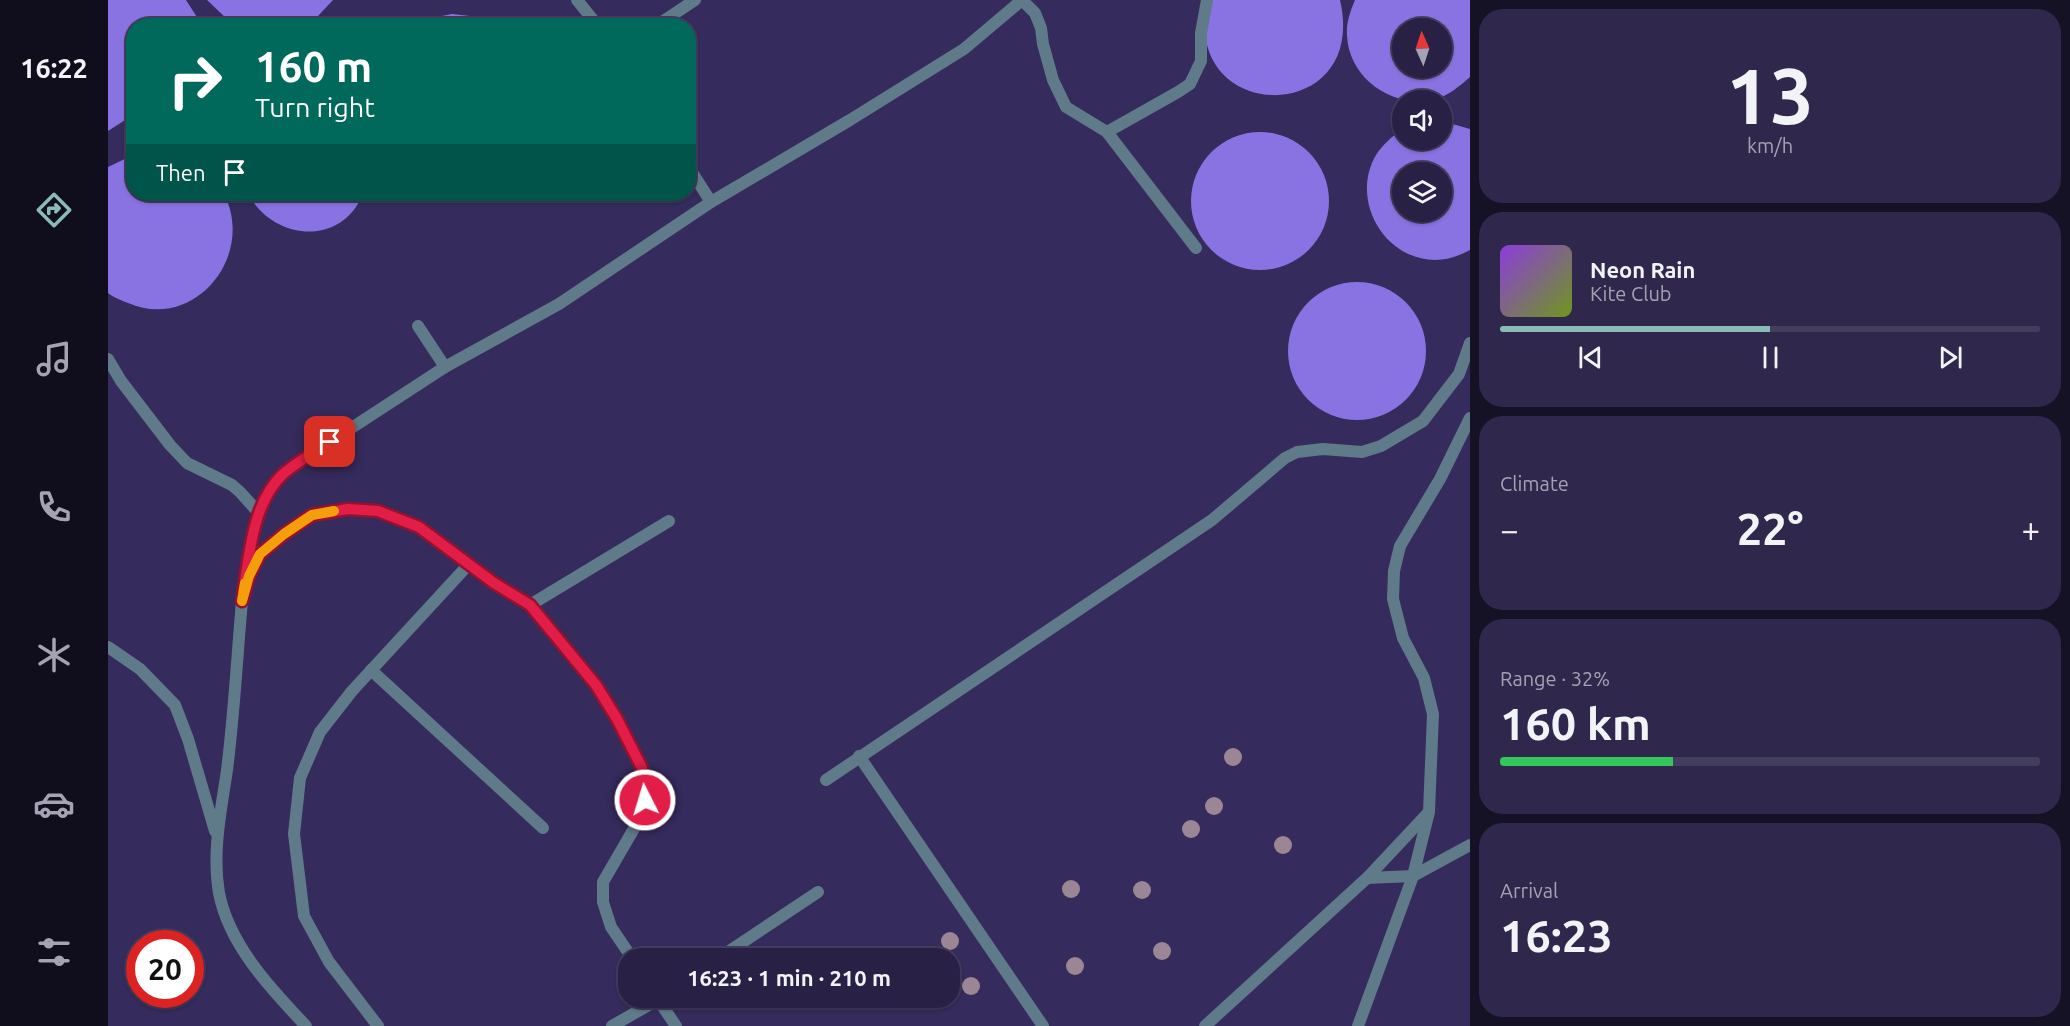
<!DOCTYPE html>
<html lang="en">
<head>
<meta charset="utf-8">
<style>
	body { margin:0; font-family:Ubuntu,sans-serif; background:#30284c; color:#f1f3f6; height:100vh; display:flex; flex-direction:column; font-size:22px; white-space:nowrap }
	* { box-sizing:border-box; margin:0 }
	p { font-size:20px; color:#a5a3b3 }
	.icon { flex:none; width:33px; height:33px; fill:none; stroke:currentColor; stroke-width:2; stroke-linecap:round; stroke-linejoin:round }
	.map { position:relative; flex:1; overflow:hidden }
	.side { display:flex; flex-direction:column; gap:9px; padding:9px; background:#161226; width:600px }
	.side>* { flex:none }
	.guide { position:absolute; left:18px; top:18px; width:570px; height:183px; border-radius:24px; box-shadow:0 2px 4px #0004,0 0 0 2px #443e5e; background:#00695c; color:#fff; overflow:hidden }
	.needle { width:39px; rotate:357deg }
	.tools { position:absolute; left:1284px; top:18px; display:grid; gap:12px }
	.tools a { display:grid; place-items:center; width:60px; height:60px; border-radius:50%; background:#282045; box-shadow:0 2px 4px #0004,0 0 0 2px #443e5e; font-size:30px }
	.speed { position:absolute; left:18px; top:930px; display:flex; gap:12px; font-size:30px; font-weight:700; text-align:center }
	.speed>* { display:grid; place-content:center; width:78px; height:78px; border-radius:50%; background:#282045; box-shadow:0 2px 4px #0004,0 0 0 2px #443e5e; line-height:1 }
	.speed .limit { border:9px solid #d22; background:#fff; color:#111 }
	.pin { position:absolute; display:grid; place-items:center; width:51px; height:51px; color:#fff; margin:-26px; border-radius:12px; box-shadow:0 3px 9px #0006 }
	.me { position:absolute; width:66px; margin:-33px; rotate:355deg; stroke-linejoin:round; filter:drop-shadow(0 0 4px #0008) }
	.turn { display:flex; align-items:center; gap:21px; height:126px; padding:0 30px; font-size:27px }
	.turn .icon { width:78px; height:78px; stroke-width:2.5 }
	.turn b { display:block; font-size:42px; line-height:51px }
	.then { display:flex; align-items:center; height:57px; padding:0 30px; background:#0003; gap:12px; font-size:22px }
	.big { font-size:45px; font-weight:600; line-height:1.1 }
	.side .tile { flex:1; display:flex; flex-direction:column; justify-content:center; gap:9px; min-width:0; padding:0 21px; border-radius:24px; background:#30284c }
	.side .dial { align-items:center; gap:0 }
	.dial b { font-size:78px; line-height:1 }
	.song { display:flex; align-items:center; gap:18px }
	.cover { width:72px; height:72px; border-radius:9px; background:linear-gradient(135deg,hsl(270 70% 55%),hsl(80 70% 35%)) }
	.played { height:6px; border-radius:3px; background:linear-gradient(90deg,#8bbbb9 50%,#443e5e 50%) }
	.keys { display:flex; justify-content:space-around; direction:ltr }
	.heat { display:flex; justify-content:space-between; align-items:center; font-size:33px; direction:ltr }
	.charge { height:9px; border-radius:4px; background:linear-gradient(90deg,#34c759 32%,#443e5e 0) }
	.trip { position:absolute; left:510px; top:948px; width:342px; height:60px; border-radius:24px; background:#282045; box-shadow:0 2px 4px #0004,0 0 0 2px #443e5e; font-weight:600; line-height:60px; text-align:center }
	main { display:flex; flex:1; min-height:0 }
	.dock { display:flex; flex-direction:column; width:108px; justify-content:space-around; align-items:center; background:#100d1c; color:#a5a3b3 }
	.dock .icon { width:42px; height:42px }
	.dock .active { color:#8bbbb9 }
	.dock b { font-size:27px; color:#f1f3f6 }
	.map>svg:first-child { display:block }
	.water { fill:#8972e1; fill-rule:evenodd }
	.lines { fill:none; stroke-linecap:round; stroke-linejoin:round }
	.lane { stroke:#5f7a88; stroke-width:12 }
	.tree { fill:#9a8694 }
	.route-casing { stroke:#92132f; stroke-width:15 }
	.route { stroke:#e11d48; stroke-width:10 }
	.slow { stroke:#f59e0b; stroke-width:10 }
</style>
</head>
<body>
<main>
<nav class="dock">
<b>16:22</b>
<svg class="icon active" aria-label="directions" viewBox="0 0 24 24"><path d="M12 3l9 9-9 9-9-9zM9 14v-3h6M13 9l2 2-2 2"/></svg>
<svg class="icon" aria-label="music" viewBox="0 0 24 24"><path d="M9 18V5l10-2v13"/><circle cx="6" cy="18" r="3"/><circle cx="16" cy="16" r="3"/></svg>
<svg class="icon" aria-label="phone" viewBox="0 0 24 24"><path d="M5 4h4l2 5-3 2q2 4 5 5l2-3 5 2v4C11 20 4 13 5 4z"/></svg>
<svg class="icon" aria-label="climate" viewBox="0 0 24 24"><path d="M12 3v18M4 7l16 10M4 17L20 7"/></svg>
<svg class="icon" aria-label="car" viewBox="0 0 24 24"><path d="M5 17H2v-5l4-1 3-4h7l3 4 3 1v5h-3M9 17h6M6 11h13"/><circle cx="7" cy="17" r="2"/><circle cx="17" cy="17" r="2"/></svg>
<svg class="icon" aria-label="filters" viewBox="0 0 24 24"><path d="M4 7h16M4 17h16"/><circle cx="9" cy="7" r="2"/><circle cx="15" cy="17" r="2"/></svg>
</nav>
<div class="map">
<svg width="1362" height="1026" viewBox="0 0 1362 1026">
	<rect width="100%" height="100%" fill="#352b5c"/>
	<g class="water">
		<path d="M0,0H78L94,25L26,26L25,115L0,131Z"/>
		<path d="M99,0H225L210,16L194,26L134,25L120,20Z"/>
		<path d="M1102,0H1232C1259,116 1104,125 1097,32C1096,22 1100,10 1102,0Z"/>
		<path d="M1247,0H1362V77C1352,86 1341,95 1328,99C1286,110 1241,79 1239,36C1238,23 1242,12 1247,0ZM1294,28H1334V68H1294Z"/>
		<path d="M344,14L362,16L383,25H310L324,18Z"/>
		<path d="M1334,121L1362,129V250C1351,256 1339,260 1327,260C1275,259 1242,199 1268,155C1275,144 1284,137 1294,129V140H1334ZM1334,172V212H1294V172Z"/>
		<circle cx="1152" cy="201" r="69"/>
		<path d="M25,155L26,194H116C148,256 86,332 20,303C13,300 6,298 0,293V167Z"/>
		<path d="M140,194H255C233,247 166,241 140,194Z"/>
		<circle cx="1249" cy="351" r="69"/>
	</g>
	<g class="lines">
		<g class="lane">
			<path d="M469,0L490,26"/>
			<path d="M548,26L587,0"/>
			<path d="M999,132L1070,92L1082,84L1093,61V33L1099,0"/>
			<path d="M580,166L603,202"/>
			<path d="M310,326L337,367"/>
			<path d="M0,359L13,381L62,445L79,463L124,485L132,492L150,512L157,497L174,475L202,455L337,367L451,304L603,202L742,120L856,49L914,0L927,13L933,28L935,44L945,80L958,107L999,132L1088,248"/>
			<path d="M139,571L150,512"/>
			<path d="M422,605L561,521"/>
			<path d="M0,647L32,669L67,705L80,739L107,831"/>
			<path d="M263,670L435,828"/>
			<path d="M751,756L935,1026"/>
			<path d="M718,780L1104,520L1177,458L1189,452L1215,449L1254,452L1273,446L1315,421L1351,374L1362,343"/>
			<path d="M1259,878L1305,876L1362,845"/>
			<path d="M611,958L710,892"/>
			<path d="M549,998L568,1026"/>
			<path d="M198,1026C163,989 121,945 111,893C104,852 113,811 119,770C126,715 129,658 134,601L141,576L152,554L176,534L204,515L240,509L270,511L311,527L386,583L422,605L488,685L509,719L534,768L537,800L531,820L495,882V902L503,927L524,958"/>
			<path d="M270,1026L221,962L196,916L186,834L192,778L212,732L244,691L361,564"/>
			<path d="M504,1026L553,998"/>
			<path d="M1097,1026L1259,878L1319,814"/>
			<path d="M1250,1026L1305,876L1321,812L1325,714L1316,678L1295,638L1285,599L1286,571L1292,546L1332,479L1362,418"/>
		</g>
	</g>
	<g class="tree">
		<circle cx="1125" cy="757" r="9"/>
		<circle cx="1106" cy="806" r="9"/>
		<circle cx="1083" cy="829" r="9"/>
		<circle cx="1175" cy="845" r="9"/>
		<circle cx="963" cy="889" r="9"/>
		<circle cx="1034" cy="890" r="9"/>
		<circle cx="842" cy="941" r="9"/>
		<circle cx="1054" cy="951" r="9"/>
		<circle cx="967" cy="966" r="9"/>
		<circle cx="863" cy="986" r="9"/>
	</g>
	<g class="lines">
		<defs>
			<path id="route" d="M222,442C206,452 189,462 175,474C143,504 141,560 134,601L141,576L152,554L176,534L204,515L240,509L270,511L311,527L386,583L422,605L488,685L509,719L534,768L537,800"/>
		</defs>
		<use href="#route" class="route-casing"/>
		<use href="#route" class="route"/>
		<path class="slow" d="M137,583L134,601L141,576L152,554L176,534L204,515L226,511"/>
	</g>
</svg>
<div class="tools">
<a><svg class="needle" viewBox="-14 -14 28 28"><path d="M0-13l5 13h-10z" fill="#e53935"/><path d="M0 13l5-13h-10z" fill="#a5a3b3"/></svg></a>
<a><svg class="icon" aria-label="sound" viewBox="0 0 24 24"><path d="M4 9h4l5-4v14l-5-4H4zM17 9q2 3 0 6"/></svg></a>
<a><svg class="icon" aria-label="layers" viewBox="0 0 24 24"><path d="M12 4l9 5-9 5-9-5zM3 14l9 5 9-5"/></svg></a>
</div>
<div class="speed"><div class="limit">20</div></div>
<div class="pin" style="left:222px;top:442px;background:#d93025"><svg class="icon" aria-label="arrive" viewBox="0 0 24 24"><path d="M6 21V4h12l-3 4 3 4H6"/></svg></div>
<svg class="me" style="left:537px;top:800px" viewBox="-20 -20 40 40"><circle r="17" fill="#e11d48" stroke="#fff" stroke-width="3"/><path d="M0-11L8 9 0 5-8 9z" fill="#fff"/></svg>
<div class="trip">16:23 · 1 min · 210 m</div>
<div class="guide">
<div class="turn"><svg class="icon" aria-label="right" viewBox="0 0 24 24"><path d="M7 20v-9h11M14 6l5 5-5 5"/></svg><div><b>160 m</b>Turn right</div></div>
<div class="then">Then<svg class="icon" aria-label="arrive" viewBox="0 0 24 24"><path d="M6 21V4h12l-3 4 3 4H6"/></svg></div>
</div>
</div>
<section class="side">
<div class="tile dial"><b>13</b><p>km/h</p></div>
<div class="tile">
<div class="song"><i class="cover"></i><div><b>Neon Rain</b><p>Kite Club</p></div></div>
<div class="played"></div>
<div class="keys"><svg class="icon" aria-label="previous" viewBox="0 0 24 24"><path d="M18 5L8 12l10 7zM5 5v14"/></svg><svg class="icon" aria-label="pause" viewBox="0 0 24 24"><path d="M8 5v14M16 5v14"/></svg><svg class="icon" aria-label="next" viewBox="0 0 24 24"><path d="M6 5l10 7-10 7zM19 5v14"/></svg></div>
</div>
<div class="tile"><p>Climate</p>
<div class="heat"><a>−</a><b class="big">22°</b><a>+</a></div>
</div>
<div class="tile"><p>Range · 32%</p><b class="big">160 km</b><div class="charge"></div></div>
<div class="tile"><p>Arrival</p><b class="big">16:23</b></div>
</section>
</main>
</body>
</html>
